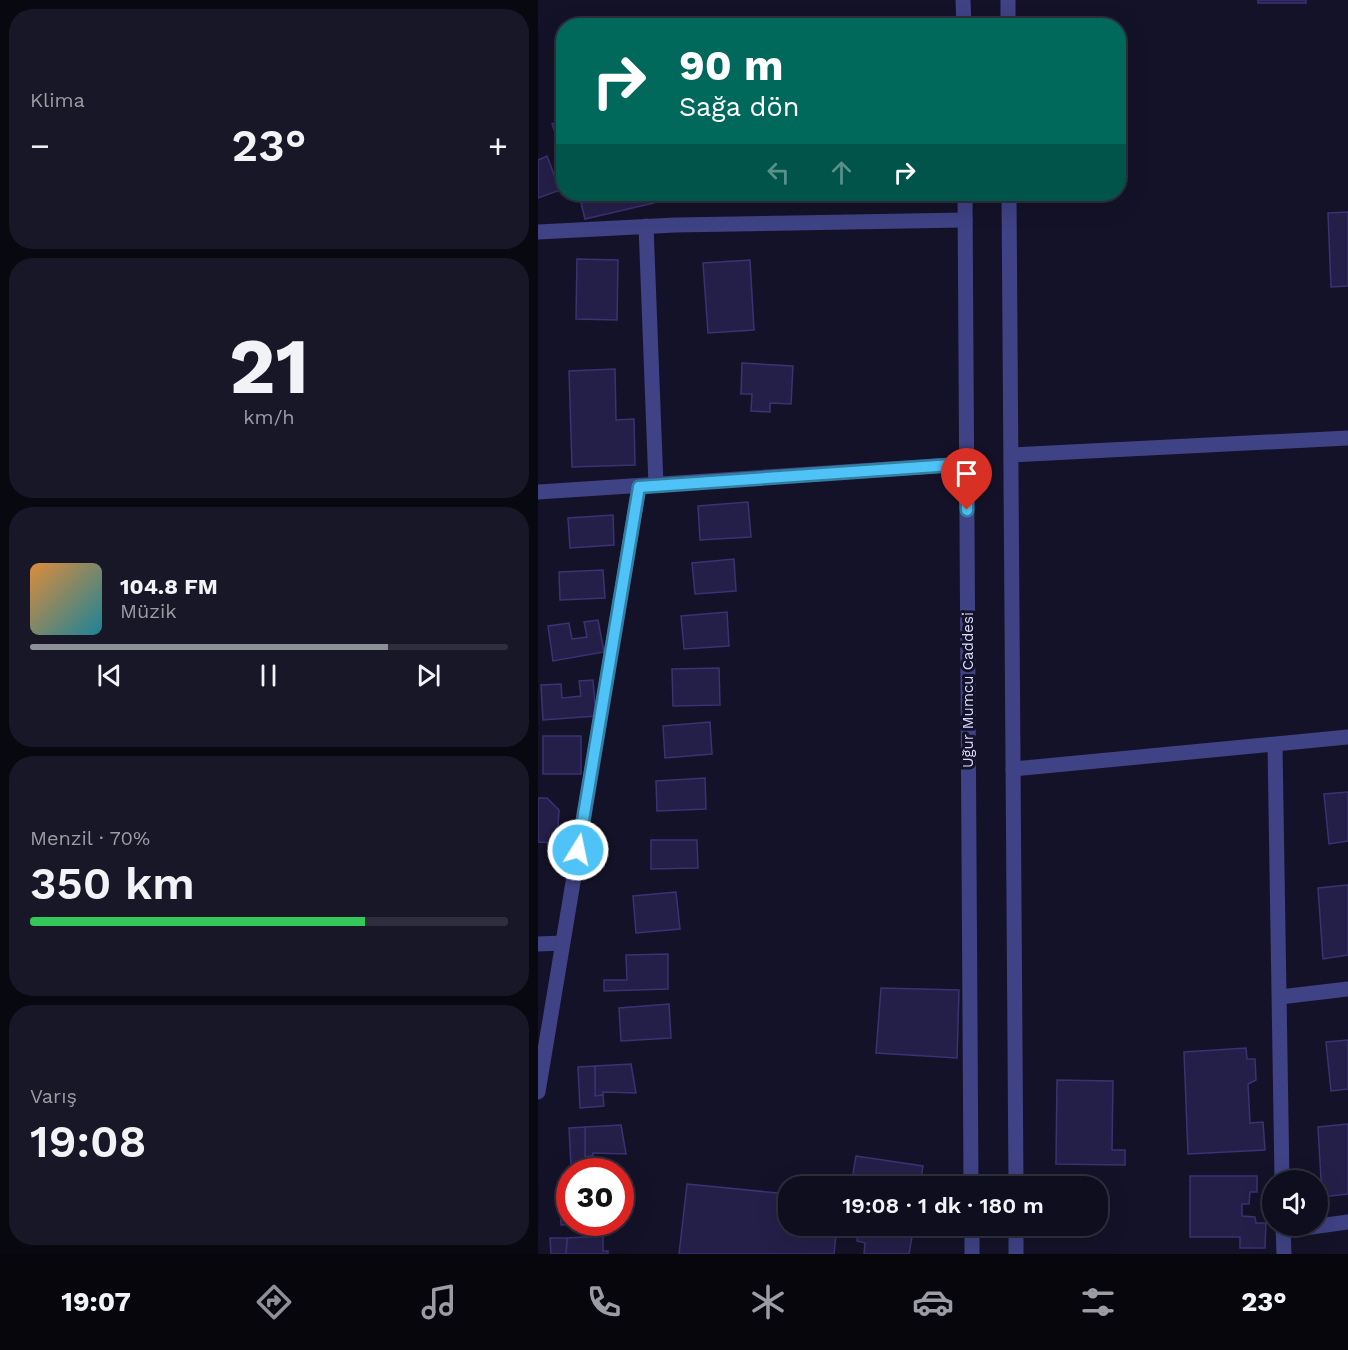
<!DOCTYPE html>
<html lang="tr">
<head>
<meta charset="utf-8">
<style>
	body { margin:0; font-family:"Work Sans",sans-serif; background:#181727; color:#f1f3f6; height:100vh; display:flex; flex-direction:column; font-size:22px; white-space:nowrap }
	* { box-sizing:border-box; margin:0 }
	p { font-size:20px; color:#9b9ca4 }
	.icon { flex:none; width:33px; height:33px; fill:none; stroke:currentColor; stroke-width:2; stroke-linecap:round; stroke-linejoin:round }
	.map { position:relative; flex:1; overflow:hidden }
	.drawer { display:flex; flex-direction:column; gap:9px; padding:9px; background:#080810; width:538px }
	.drawer>* { flex:none }
	.hud { position:absolute; left:18px; top:18px; width:570px; height:183px; border-radius:24px; box-shadow:0 6px 24px #0002,0 0 0 2px #2f2e3c; background:#00695c; color:#fff; overflow:hidden }
	.controls { position:absolute; left:724px; top:1170px; display:grid; gap:12px }
	.controls a { display:grid; place-items:center; width:66px; height:66px; border-radius:50%; background:#0f0e1e; box-shadow:0 6px 24px #0002,0 0 0 2px #2f2e3c; font-size:30px }
	.speed { position:absolute; left:18px; top:1158px; display:flex; gap:12px; font-size:30px; font-weight:700; text-align:center }
	.speed>* { display:grid; place-content:center; width:78px; height:78px; border-radius:50%; background:#0f0e1e; box-shadow:0 6px 24px #0002,0 0 0 2px #2f2e3c; line-height:1 }
	.speed .limit { border:9px solid #d22; background:#fff; color:#111 }
	.pin { position:absolute; display:grid; place-items:center; width:51px; height:51px; color:#fff; margin:-62px -26px; border-radius:50% 50% 50% 0; rotate:-45deg; box-shadow:0 0 6px #0007 }
	.pin .icon { rotate:45deg }
	.me { position:absolute; width:66px; margin:-33px; rotate:10deg; stroke-linejoin:round; filter:drop-shadow(0 0 4px #0008) }
	.turn { display:flex; align-items:center; gap:21px; height:126px; padding:0 24px; font-size:27px }
	.turn .icon { width:78px; height:78px; stroke-width:2.5 }
	.turn b { display:block; font-size:42px; line-height:51px }
	.lanes { display:flex; align-items:center; height:57px; padding:0 24px; background:#0003; justify-content:center; gap:30px; direction:ltr }
	.lanes .off { opacity:.35 }
	.big { font-size:45px; font-weight:600; line-height:1.1 }
	.drawer .card { flex:1; display:flex; flex-direction:column; justify-content:center; gap:9px; min-width:0; padding:0 21px; border-radius:24px; background:#181727 }
	.drawer .dial { align-items:center; gap:0 }
	.dial b { font-size:78px; line-height:1 }
	.song { display:flex; align-items:center; gap:18px }
	.cover { width:72px; height:72px; border-radius:9px; background:linear-gradient(135deg,hsl(30 70% 55%),hsl(190 70% 35%)) }
	.played { height:6px; border-radius:3px; background:linear-gradient(90deg,#8c9099 75%,#2f2e3c 75%) }
	.keys { display:flex; justify-content:space-around; direction:ltr }
	.heat { display:flex; justify-content:space-between; align-items:center; font-size:33px; direction:ltr }
	.charge { height:9px; border-radius:4px; background:linear-gradient(90deg,#34c759 70%,#2f2e3c 0) }
	.trip { position:absolute; left:240px; top:1176px; width:330px; height:60px; border-radius:24px; background:#0f0e1e; box-shadow:0 6px 24px #0002,0 0 0 2px #2f2e3c; font-weight:600; line-height:60px; text-align:center }
	.dock { display:flex; height:96px; justify-content:space-around; align-items:center; background:#06060c; color:#9b9ca4 }
	.dock .icon { width:42px; height:42px }
	.dock .current { color:#8c9099 }
	.dock b { font-size:27px; color:#f1f3f6 }
	main { display:flex; flex:1; min-height:0 }
	.map>svg:first-child { display:block }
	.building { fill:#241f48; stroke:#3a3273; stroke-width:1.5 }
	.lines { fill:none; stroke-linecap:round; stroke-linejoin:round }
	.minor { stroke:#3f4284; stroke-width:15 }
	.tertiary { stroke:#3f4284; stroke-width:15 }
	.route-casing { stroke:#337fa1; stroke-width:15 }
	.route { stroke:#4fc3f7; stroke-width:10 }
	.labels { text-anchor:middle; stroke-width:6; stroke-linejoin:round; paint-order:stroke }
	.street-label { font-size:15px; fill:#dcdbfd; stroke:#141228 }
</style>
</head>
<body>
<main>
<section class="drawer">
<div class="card"><p>Klima</p>
<div class="heat"><a>−</a><b class="big">23°</b><a>+</a></div>
</div>
<div class="card dial"><b>21</b><p>km/h</p></div>
<div class="card">
<div class="song"><i class="cover"></i><div><b>104.8 FM</b><p>Müzik</p></div></div>
<div class="played"></div>
<div class="keys"><svg class="icon" aria-label="previous" viewBox="0 0 24 24"><path d="M18 5L8 12l10 7zM5 5v14"/></svg><svg class="icon" aria-label="pause" viewBox="0 0 24 24"><path d="M8 5v14M16 5v14"/></svg><svg class="icon" aria-label="next" viewBox="0 0 24 24"><path d="M6 5l10 7-10 7zM19 5v14"/></svg></div>
</div>
<div class="card"><p>Menzil · 70%</p><b class="big">350 km</b><div class="charge"></div></div>
<div class="card"><p>Varış</p><b class="big">19:08</b></div>
</section>
<div class="map">
<svg width="810" height="1254" viewBox="0 0 810 1254">
	<rect width="100%" height="100%" fill="#141228"/>
	<g class="building">
		<rect x="720" y="0" width="48" height="3"/>
		<path d="M26,120V157L14,124Z"/>
		<path d="M9,156L22,190L0,198V160Z"/>
		<path d="M59,194H113L116,203L47,219L43,203L60,199Z"/>
		<rect x="161" y="194" width="56" height="8"/>
		<path d="M810,212V286L793,287L790,213Z"/>
		<path d="M39,259L80,260L79,320L38,319Z"/>
		<path d="M212,260L216,330L170,333L165,263Z"/>
		<path d="M204,363L255,366L253,404L232,403V412L213,411L214,394H203Z"/>
		<path d="M77,369L78,420L96,419L97,465L34,467L31,371Z"/>
		<path d="M210,502L213,537L162,540L160,506Z"/>
		<path d="M75,515L76,545L32,548L30,518Z"/>
		<path d="M196,559L198,591L157,594L154,563Z"/>
		<path d="M65,570L67,598L22,600L21,572Z"/>
		<path d="M189,612L191,646L146,649L143,616Z"/>
		<path d="M60,620L66,652L15,661L10,626L31,623L34,639L49,637L46,622Z"/>
		<path d="M181,668L182,705L135,706L134,669Z"/>
		<path d="M55,680L58,716L5,720L3,685L23,684L24,698L43,696L41,681Z"/>
		<path d="M172,722L174,754L127,758L125,726Z"/>
		<rect x="5" y="736" width="38" height="38"/>
		<path d="M167,778L168,809L119,811L118,781Z"/>
		<path d="M810,792V841L791,844L786,794Z"/>
		<path d="M0,798H9L21,810L19,843L0,842Z"/>
		<path d="M113,840H159L160,868L113,869Z"/>
		<path d="M810,885V955L785,959L780,888Z"/>
		<path d="M138,892L142,929L98,933L95,896Z"/>
		<path d="M130,954V989L66,991V980H89L88,955Z"/>
		<path d="M343,988L421,990L419,1058L338,1053Z"/>
		<path d="M131,1004L133,1038L83,1041L81,1008Z"/>
		<path d="M810,1040V1089L793,1091L788,1042Z"/>
		<path d="M708,1048L709,1059H717L718,1080L710,1084L712,1123L725,1122L727,1150L650,1154L646,1052Z"/>
		<path d="M93,1064L98,1093L65,1092V1095L57,1096V1066Z"/>
		<path d="M57,1066V1096L65,1095L66,1106L42,1108L40,1067Z"/>
		<path d="M519,1080L575,1081L574,1150H587V1165L518,1164Z"/>
		<path d="M810,1124V1194L784,1197L780,1127Z"/>
		<path d="M83,1125L88,1154L55,1153V1156L47,1157V1127Z"/>
		<path d="M47,1127V1157L55,1156V1165L33,1166L31,1128Z"/>
		<path d="M318,1156L385,1166L382,1186H313Z"/>
		<path d="M652,1176H719V1192H712L711,1204H704V1216L717,1217L718,1223H728L727,1248H702V1237H652Z"/>
		<path d="M32,1184V1222L46,1223L23,1225L21,1185Z"/>
		<path d="M149,1184L250,1194V1226H299L296,1254H141Z"/>
		<path d="M321,1226H376L371,1254H326L327,1243L319,1241Z"/>
		<path d="M65,1236V1251H70V1254H28L29,1238Z"/>
		<path d="M12,1238H29L28,1254H13Z"/>
	</g>
	<g class="lines">
		<g class="minor">
			<path d="M108,226L118,485"/>
			<path d="M0,232L137,225L427,220"/>
			<path d="M474,455L810,438"/>
			<path d="M0,492L428,464"/>
			<path d="M737,745L744,1180"/>
			<path d="M475,769L810,737"/>
			<path d="M0,944L24,943"/>
			<path d="M742,997L810,989"/>
			<path d="M0,1092L101,487"/>
			<path d="M745,1226L746,1254"/>
			<path d="M745,1231L810,1222"/>
		</g>
		<g class="tertiary">
			<path d="M425,0L426,26"/>
			<path d="M470,0V26"/>
			<path d="M427,194L433,1186"/>
			<path d="M471,194L478,1186"/>
			<path d="M434,1226V1254"/>
			<path d="M478,1226V1254"/>
		</g>
	</g>
	<g class="lines">
		<defs>
			<path id="route" d="M40,850L101,487L428,464L429,510"/>
		</defs>
		<use href="#route" class="route-casing"/>
		<use href="#route" class="route"/>
	</g>
	<g class="labels">
		<g class="street-label">
			<text transform="translate(430 690) rotate(-90)" y="5">Uğur Mumcu Caddesi</text>
		</g>
	</g>
</svg>
<div class="controls">
<a><svg class="icon" aria-label="sound" viewBox="0 0 24 24"><path d="M4 9h4l5-4v14l-5-4H4zM17 9q2 3 0 6"/></svg></a>
</div>
<div class="speed"><div class="limit">30</div></div>
<div class="pin" style="left:429px;top:510px;background:#d93025"><svg class="icon" aria-label="arrive" viewBox="0 0 24 24"><path d="M6 21V4h12l-3 4 3 4H6"/></svg></div>
<svg class="me" style="left:40px;top:850px" viewBox="-20 -20 40 40"><circle r="17" fill="#4fc3f7" stroke="#fff" stroke-width="3"/><path d="M0-11L8 9 0 5-8 9z" fill="#fff"/></svg>
<div class="trip">19:08 · 1 dk · 180 m</div>
<div class="hud">
<div class="turn"><svg class="icon" aria-label="right" viewBox="0 0 24 24"><path d="M7 20v-9h11M14 6l5 5-5 5"/></svg><div><b>90 m</b>Sağa dön</div></div>
<div class="lanes"><svg class="icon off" aria-label="left" viewBox="0 0 24 24"><path d="M17 20v-9H6M10 6l-5 5 5 5"/></svg><svg class="icon off" aria-label="ahead" viewBox="0 0 24 24"><path d="M12 20V5M6 11l6-6 6 6"/></svg><svg class="icon" aria-label="right" viewBox="0 0 24 24"><path d="M7 20v-9h11M14 6l5 5-5 5"/></svg></div>
</div>
</div>
</main>
<nav class="dock">
<b>19:07</b>
<svg class="icon current" aria-label="directions" viewBox="0 0 24 24"><path d="M12 3l9 9-9 9-9-9zM9 14v-3h6M13 9l2 2-2 2"/></svg>
<svg class="icon" aria-label="music" viewBox="0 0 24 24"><path d="M9 18V5l10-2v13"/><circle cx="6" cy="18" r="3"/><circle cx="16" cy="16" r="3"/></svg>
<svg class="icon" aria-label="phone" viewBox="0 0 24 24"><path d="M5 4h4l2 5-3 2q2 4 5 5l2-3 5 2v4C11 20 4 13 5 4z"/></svg>
<svg class="icon" aria-label="climate" viewBox="0 0 24 24"><path d="M12 3v18M4 7l16 10M4 17L20 7"/></svg>
<svg class="icon" aria-label="car" viewBox="0 0 24 24"><path d="M5 17H2v-5l4-1 3-4h7l3 4 3 1v5h-3M9 17h6M6 11h13"/><circle cx="7" cy="17" r="2"/><circle cx="17" cy="17" r="2"/></svg>
<svg class="icon" aria-label="filters" viewBox="0 0 24 24"><path d="M4 7h16M4 17h16"/><circle cx="9" cy="7" r="2"/><circle cx="15" cy="17" r="2"/></svg>
<b>23°</b>
</nav>
</body>
</html>
